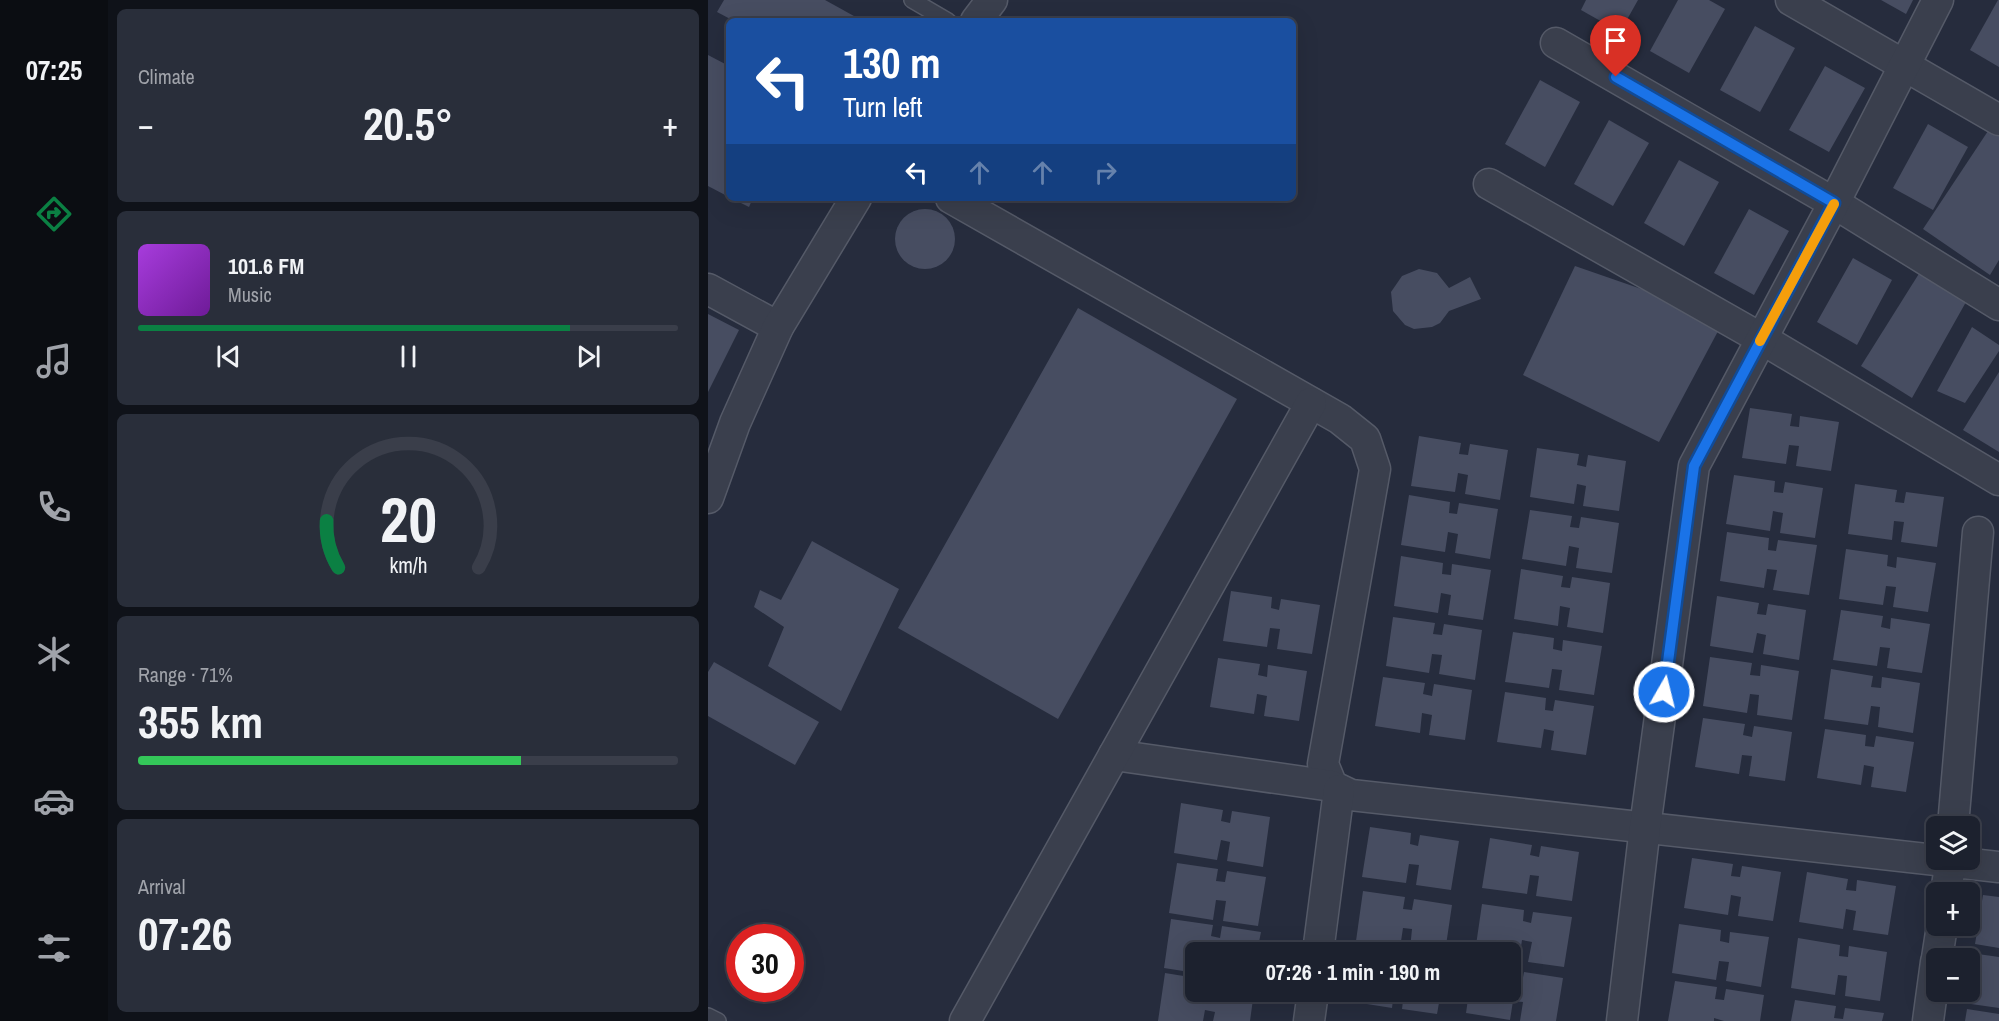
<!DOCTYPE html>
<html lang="en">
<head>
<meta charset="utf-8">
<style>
	body { margin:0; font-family:"Archivo Narrow",sans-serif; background:#292e3a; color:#f1f3f6; height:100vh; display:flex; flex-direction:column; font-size:22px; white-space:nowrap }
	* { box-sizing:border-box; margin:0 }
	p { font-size:20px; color:#a0a3aa }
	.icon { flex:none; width:33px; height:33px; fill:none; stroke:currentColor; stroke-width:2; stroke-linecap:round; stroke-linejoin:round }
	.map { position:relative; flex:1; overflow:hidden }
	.drawer { display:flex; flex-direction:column; gap:9px; padding:9px; background:#0f1219; width:600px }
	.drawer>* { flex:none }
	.guide { position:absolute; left:18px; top:18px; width:570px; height:183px; border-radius:9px; box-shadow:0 6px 24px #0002,0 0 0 2px #3a3e4a; background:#1a4fa0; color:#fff; overflow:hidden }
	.controls { position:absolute; left:1218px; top:816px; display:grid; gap:12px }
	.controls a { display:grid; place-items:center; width:54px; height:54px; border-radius:9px; background:#1c212e; box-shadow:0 6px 24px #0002,0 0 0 2px #3a3e4a; font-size:30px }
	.speed { position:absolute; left:18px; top:924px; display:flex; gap:12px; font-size:30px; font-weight:700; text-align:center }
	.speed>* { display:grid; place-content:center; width:78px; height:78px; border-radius:50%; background:#1c212e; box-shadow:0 6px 24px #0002,0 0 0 2px #3a3e4a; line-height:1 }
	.speed .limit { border:9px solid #d22; background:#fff; color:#111 }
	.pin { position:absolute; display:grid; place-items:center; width:51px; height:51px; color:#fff; margin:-62px -26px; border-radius:50% 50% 50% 0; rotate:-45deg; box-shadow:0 0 6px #0007 }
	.pin .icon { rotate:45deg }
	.me { position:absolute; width:66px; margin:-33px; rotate:8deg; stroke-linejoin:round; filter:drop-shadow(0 0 4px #0008) }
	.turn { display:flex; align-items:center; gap:21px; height:126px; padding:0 18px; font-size:27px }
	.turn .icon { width:78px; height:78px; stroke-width:2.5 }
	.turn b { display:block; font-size:42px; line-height:51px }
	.lanes { display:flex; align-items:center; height:57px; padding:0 18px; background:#0003; justify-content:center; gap:30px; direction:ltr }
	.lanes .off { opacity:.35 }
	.big { font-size:45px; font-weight:700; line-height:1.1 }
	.drawer .widget { flex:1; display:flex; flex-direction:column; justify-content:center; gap:9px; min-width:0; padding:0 21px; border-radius:9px; background:#292e3a }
	.drawer .dial { align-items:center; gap:0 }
	.dial svg { height:156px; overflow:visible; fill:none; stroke:#3a3e4a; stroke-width:7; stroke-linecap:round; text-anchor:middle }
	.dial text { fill:#f1f3f6; stroke:none }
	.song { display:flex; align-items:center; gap:18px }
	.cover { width:72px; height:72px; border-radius:9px; background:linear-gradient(135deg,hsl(280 70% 55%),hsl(280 70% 35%)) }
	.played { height:6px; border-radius:3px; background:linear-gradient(90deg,#0b8043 80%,#3a3e4a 80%) }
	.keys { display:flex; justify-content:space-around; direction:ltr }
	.heat { display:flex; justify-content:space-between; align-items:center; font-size:33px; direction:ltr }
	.charge { height:9px; border-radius:4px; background:linear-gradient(90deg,#34c759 71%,#3a3e4a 0) }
	.trip { position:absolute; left:477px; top:942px; width:336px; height:60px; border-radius:9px; background:#1c212e; box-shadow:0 6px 24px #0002,0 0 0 2px #3a3e4a; font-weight:700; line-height:60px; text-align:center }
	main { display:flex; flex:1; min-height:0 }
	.tab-bar { display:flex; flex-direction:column; width:108px; justify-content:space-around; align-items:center; background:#0b0d12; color:#a0a3aa }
	.tab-bar .icon { width:42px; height:42px }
	.tab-bar .selected { color:#0b8043 }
	.tab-bar b { font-size:27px; color:#f1f3f6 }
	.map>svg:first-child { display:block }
	.building { fill:#474d61 }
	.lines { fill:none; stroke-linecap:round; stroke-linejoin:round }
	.lane-casing { stroke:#555a68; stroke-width:18 }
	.street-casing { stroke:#555a68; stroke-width:33 }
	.lane { stroke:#3a3f4d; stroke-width:15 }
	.street { stroke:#3a3f4d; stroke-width:30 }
	.route-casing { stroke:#114b97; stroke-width:15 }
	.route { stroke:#1a73e8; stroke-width:10 }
	.slow { stroke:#f59e0b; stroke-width:10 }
</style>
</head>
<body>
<main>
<nav class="tab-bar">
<b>07:25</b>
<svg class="icon selected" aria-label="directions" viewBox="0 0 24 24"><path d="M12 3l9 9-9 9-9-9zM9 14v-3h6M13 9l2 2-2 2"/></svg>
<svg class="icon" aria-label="music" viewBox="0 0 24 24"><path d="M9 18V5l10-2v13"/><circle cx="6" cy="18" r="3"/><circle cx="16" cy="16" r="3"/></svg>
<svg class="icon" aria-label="phone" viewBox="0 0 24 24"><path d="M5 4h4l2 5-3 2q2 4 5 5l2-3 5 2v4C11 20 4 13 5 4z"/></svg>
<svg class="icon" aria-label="climate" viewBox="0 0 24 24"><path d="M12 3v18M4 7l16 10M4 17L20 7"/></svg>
<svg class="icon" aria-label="car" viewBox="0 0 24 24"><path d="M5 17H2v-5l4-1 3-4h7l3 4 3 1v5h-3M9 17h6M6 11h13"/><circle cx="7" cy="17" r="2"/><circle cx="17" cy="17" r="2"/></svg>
<svg class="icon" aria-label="filters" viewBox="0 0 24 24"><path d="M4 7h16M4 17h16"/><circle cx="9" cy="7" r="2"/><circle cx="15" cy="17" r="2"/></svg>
</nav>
<section class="drawer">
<div class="widget"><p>Climate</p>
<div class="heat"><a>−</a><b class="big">20.5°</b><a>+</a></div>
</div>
<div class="widget">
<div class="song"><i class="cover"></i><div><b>101.6 FM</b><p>Music</p></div></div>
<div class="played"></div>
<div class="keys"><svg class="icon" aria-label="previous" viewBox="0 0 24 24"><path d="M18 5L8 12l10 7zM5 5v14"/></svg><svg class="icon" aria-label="pause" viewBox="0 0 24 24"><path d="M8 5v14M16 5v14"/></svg><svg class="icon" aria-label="next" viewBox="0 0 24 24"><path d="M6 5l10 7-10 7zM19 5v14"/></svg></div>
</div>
<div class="widget dial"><svg viewBox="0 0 100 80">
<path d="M14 69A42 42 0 1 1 86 69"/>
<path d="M14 69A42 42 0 0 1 8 45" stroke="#0b8043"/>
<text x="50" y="56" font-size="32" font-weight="700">20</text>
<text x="50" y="72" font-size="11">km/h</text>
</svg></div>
<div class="widget"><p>Range · 71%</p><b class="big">355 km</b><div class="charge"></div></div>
<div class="widget"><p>Arrival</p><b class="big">07:26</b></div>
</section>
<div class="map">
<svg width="1291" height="1021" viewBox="0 0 1291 1021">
	<rect width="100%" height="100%" fill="#262c3d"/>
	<g class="building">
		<path d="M16,0H117L155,21H26L9,12Z"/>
		<path d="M878,0H930L912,32L873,10Z"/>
		<path d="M970,0H1001L1017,9L981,73L942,51Z"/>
		<path d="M1173,0H1205L1198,14Z"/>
		<path d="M1290,0H1291V67L1262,50Z"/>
		<path d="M1047,26L1087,48L1052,112L1012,90Z"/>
		<path d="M0,55L21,66V197L0,186Z"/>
		<path d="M1117,66L1157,88L1121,152L1081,130Z"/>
		<path d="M832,80L872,102L837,167L797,144Z"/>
		<path d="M901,120L941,143L905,206L866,184Z"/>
		<path d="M1220,124L1260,147L1225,210L1185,188Z"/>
		<path d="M1282,128L1291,134V260L1282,275L1215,229Z"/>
		<path d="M971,160L1011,182L976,246L936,223Z"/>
		<path d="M23,198H45L41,207Z"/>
		<path d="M1041,209L1081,231L1046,295L1006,273Z"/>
		<circle cx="217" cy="239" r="30"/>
		<path d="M1145,258L1184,280L1149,345L1109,322Z"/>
		<path d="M867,266L1017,318L951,442L815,375Z"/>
		<path d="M711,269L729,273L741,288L762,277L773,299L741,311L732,323L724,327L706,329L697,325L685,311L683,292L694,276Z"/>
		<path d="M1212,272L1258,302L1204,398L1153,366Z"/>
		<path d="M370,308L529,399L350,719L190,628Z"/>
		<path d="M0,314L31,330L0,392Z"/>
		<path d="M1264,327L1291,345V351L1257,403L1229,391Z"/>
		<path d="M1291,372V452L1255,430Z"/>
		<path d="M1042,408L1084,414L1082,426L1091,427L1092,416L1131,422L1123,471L1088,466L1091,446L1081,445L1078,464L1034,458Z"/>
		<path d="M711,436L753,443L751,454L760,455L762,444L800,450L792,500L757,494L760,475L750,473L747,492L703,486Z"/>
		<path d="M829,448L871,454L869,465L878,467L880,455L918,461L911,511L875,506L878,486L869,484L866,504L822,497Z"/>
		<path d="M1026,475L1067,481L1066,492L1075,493L1077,482L1115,488L1107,538L1072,533L1075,513L1065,511L1062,531L1018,524Z"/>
		<path d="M1147,484L1189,490L1187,502L1196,503L1198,492L1236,497L1229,547L1193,542L1196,522L1186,521L1184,540L1140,534Z"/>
		<path d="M701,495L742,502L741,513L749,514L751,503L790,509L782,559L747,553L750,534L740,532L737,552L693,545Z"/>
		<path d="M822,510L864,516L862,527L871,528L873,517L911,523L904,573L868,568L871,548L861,546L858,566L814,559Z"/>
		<path d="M1019,532L1061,538L1060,550L1068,551L1070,540L1109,545L1101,595L1065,590L1069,570L1059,569L1056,588L1012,581Z"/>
		<path d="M104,541L191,589L133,711L60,666L76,627L46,607L52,590L73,600Z"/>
		<path d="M1138,549L1180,555L1179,566L1188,568L1189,557L1228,563L1220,612L1185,607L1188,587L1178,586L1175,605L1131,599Z"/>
		<path d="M693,556L735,563L734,574L743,575L744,564L783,570L775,620L740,615L743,595L733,593L730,613L686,606Z"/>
		<path d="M813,569L855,576L853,587L862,588L864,577L902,583L895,633L859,627L862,608L852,606L850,626L806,619Z"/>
		<path d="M523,591L564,597L563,608L571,610L573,599L612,605L604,654L569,649L572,629L562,628L559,647L515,641Z"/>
		<path d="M1009,596L1051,603L1049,614L1058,615L1060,604L1098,610L1091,660L1055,654L1058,635L1049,633L1045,653L1002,646Z"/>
		<path d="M1133,610L1175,616L1173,627L1182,629L1183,618L1222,624L1214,673L1179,668L1182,648L1172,647L1169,666L1125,660Z"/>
		<path d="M685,617L727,623L725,634L734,635L736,624L774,630L767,680L731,674L734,655L724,654L721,673L678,666Z"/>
		<path d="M805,632L846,638L845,649L854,651L855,640L894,646L886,695L851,690L854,670L844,669L841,688L797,682Z"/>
		<path d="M1002,657L1044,663L1042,675L1052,676L1053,665L1091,671L1084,720L1049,715L1051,695L1042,694L1039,713L995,706Z"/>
		<path d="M510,658L552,664L550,675L559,677L560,665L599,671L591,721L556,716L559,696L549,694L546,714L502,707Z"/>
		<path d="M6,662L111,722L87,765L0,716V672Z"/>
		<path d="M1123,669L1165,676L1163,687L1173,688L1174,677L1212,683L1205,733L1170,727L1172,707L1163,706L1160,725L1116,719Z"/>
		<path d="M675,677L717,683L715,694L724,696L726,684L764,690L757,740L721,735L724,715L714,713L712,733L667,726Z"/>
		<path d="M797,692L838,698L837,710L845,711L847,700L886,706L878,755L843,750L846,731L836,729L833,748L789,742Z"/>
		<path d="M995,718L1037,724L1035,735L1044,737L1046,726L1084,732L1077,781L1041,776L1044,756L1034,755L1031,774L987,767Z"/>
		<path d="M1117,729L1158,735L1157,746L1166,747L1168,736L1206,742L1198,792L1163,787L1166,767L1156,765L1153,785L1109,778Z"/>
		<path d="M473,803L515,810L513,821L522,823L524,811L562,817L555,867L519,861L522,842L513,840L509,860L466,853Z"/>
		<path d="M662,827L703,833L702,844L710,846L712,835L751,841L743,890L708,885L711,865L701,864L698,883L654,877Z"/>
		<path d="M782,838L824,845L822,855L831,857L833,846L871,852L864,901L828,896L831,876L822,875L819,894L774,888Z"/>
		<path d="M984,858L1025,864L1023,876L1032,877L1034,866L1073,872L1065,921L1030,916L1033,897L1023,895L1020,915L976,908Z"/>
		<path d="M469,863L510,869L508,881L517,882L519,871L558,877L550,926L515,921L518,901L508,900L505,920L461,913Z"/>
		<path d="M1099,872L1140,879L1138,890L1148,891L1149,880L1188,886L1180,935L1145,930L1148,911L1138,909L1135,929L1091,922Z"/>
		<path d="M655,891L697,897L695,909L704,910L706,899L744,905L737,952L702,949L704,929L695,928L692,948L648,941Z"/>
		<path d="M1275,895L1291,897V948L1267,944Z"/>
		<path d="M774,904L816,910L815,921L823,923L825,912L864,917L856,967L820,962L824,942L814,940L811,960L802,959V952H767Z"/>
		<path d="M463,919L505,925L503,936L512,938L514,926L553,932L549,952H488V973L456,968Z"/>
		<path d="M971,924L1013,930L1012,941L1021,943L1022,932L1061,937L1053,987L1018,981L1021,962L1011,961L1008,980L964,973Z"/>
		<path d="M1090,938L1132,945L1131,956L1140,957L1141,946L1179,952L1172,1001L1137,996L1139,976L1130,975L1127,995L1083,988Z"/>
		<path d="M1263,953L1291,957V1008L1256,1003L1257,992H1262Z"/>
		<path d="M802,969L807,970L806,981L814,983L816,972L855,978L848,1021H812L815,1002L805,1001L802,1020L758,1013L761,992H802Z"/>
		<path d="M457,973L488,978V992H546L542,1021H505L507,1012L497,1010L495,1021H450Z"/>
		<path d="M967,981L1009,987L1007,999L1016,1000L1018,989L1056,995L1052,1021H1016L1006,1018V1021H960Z"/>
		<path d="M641,992H686L684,1008L640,1001Z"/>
		<path d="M696,992H733L729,1014L694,1009Z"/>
		<path d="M1087,1000L1128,1006L1126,1018L1135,1019L1137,1008L1176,1013L1174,1021H1083Z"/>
		<path d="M1259,1009L1291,1014V1021H1257Z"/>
	</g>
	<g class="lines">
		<defs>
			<g id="lane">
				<path d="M204,0L240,21"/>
				<path d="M0,1016L10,1021"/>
			</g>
			<g id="street">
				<path d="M1083,0L1291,120"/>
				<path d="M268,21L284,0"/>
				<path d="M848,43L1126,203L1291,305"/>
				<path d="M781,184L1054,339L1291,480"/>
				<path d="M243,198L632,419L657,439L667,469L615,764L624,786L643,795L1291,867"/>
				<path d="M0,289L70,327"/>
				<path d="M0,498L27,423L70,327L148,198"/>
				<path d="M406,755L624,786"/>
				<path d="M1245,826L1270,532"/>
				<path d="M1238,892L1243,860"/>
				<path d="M610,952L631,790"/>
				<path d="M1229,958L1234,926"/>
				<path d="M257,1021L603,403"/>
				<path d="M601,1021L605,992"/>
				<path d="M914,1021L937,827L986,466L1126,203L1230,0"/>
				<path d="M1220,1021L1228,962"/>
			</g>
		</defs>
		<use href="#lane" class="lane-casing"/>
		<use href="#street" class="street-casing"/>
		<use href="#lane" class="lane"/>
		<use href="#street" class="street"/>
	</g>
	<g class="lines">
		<defs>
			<path id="route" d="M908,77L1126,203L986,466L956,692"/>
		</defs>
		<use href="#route" class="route-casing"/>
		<use href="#route" class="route"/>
		<path class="slow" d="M1052,341L1126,204"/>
	</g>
</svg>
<div class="controls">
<a><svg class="icon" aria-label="layers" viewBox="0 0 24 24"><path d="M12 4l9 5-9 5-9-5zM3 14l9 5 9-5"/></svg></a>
<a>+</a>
<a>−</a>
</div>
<div class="speed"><div class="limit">30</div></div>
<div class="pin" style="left:908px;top:77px;background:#d93025"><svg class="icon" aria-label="arrive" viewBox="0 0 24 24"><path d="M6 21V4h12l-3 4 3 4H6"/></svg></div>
<svg class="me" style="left:956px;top:692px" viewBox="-20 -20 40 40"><circle r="17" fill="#1a73e8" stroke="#fff" stroke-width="3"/><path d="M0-11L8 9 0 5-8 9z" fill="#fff"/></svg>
<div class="trip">07:26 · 1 min · 190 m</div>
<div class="guide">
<div class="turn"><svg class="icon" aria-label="left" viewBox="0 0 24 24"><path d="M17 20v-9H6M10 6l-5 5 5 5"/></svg><div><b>130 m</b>Turn left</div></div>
<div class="lanes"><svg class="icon" aria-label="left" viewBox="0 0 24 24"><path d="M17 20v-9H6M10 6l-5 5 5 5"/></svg><svg class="icon off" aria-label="ahead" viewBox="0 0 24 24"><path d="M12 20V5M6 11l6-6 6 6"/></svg><svg class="icon off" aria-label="ahead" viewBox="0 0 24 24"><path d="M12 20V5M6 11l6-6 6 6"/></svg><svg class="icon off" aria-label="right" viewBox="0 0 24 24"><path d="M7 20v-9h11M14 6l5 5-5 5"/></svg></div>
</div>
</div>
</main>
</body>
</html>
